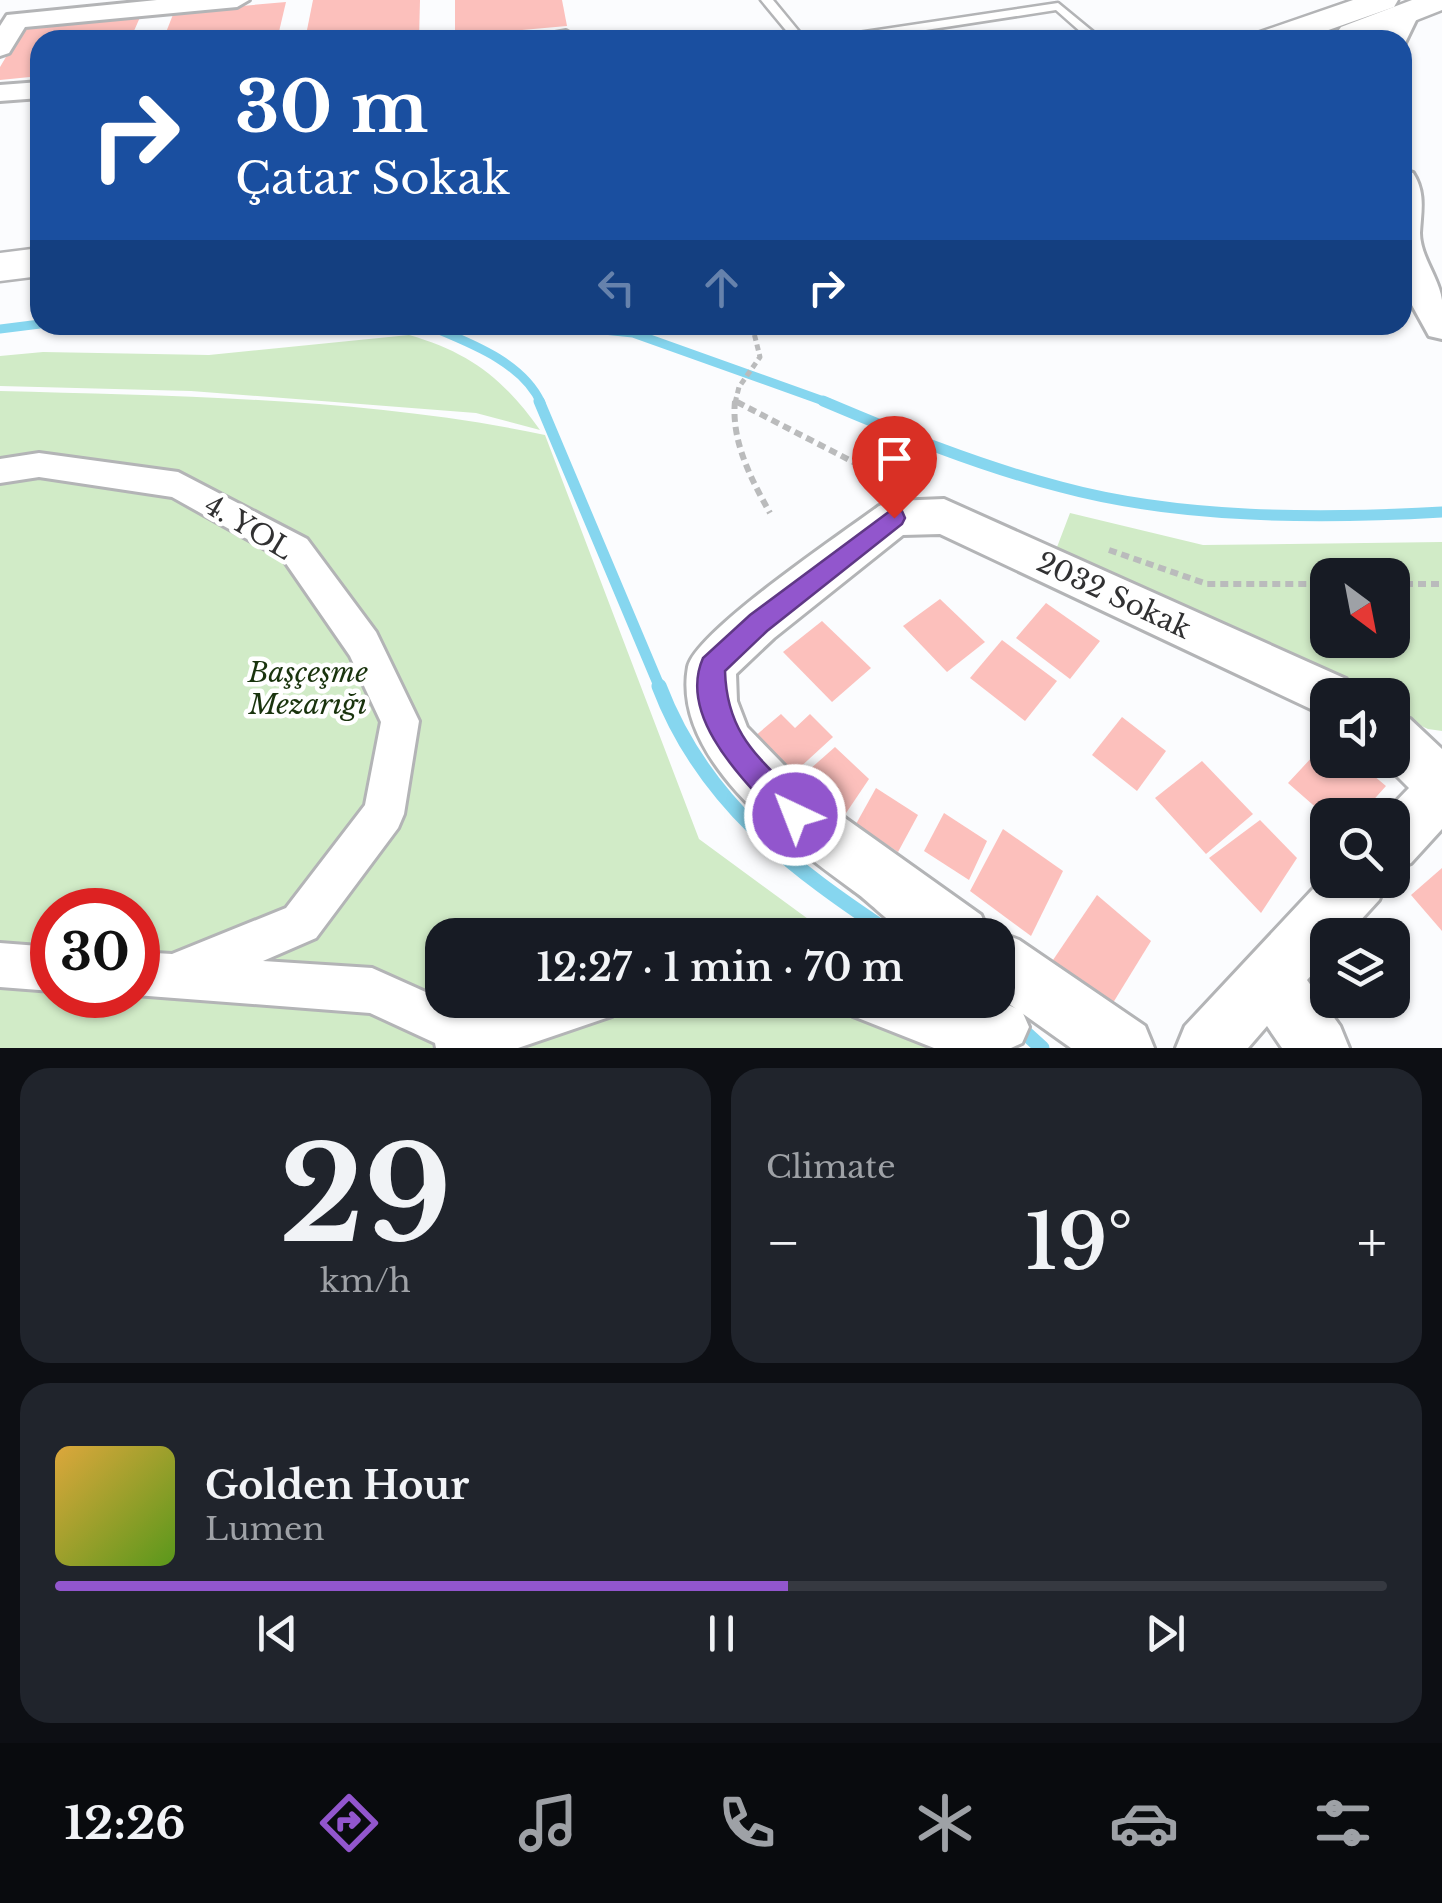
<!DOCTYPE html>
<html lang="en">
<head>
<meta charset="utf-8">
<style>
	body { margin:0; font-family:"Libre Baskerville",serif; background:#20242c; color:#f1f3f6; height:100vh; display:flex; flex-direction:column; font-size:38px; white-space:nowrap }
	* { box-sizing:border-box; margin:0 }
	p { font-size:32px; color:#9ea1a6 }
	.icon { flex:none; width:55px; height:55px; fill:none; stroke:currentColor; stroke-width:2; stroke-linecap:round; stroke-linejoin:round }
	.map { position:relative; height:1048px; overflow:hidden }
	.panel { display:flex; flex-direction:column; gap:20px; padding:20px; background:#0d0f14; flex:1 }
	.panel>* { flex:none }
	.top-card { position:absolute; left:30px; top:30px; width:1382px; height:305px; border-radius:30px; box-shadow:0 2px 8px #0004; background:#1a4fa0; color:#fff; overflow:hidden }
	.needle { width:65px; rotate:148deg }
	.fabs { position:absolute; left:1310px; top:558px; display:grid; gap:20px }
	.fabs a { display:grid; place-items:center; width:100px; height:100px; border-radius:20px; background:#171b24; box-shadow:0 2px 8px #0004; font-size:50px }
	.speed { position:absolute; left:30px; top:888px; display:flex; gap:20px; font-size:50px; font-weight:700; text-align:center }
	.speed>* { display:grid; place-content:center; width:130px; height:130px; border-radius:50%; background:#171b24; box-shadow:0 2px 8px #0004; line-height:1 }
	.speed .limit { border:15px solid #d22; background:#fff; color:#111 }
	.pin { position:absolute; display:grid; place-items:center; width:85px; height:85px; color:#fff; margin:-102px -42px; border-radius:50% 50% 50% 0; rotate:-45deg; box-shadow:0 0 10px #0007 }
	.pin .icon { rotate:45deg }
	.me { position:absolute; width:110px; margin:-55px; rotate:317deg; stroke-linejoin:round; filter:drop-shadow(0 0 8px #0008) }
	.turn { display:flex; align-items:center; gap:35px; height:210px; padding:0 40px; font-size:45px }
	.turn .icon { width:130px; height:130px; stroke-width:2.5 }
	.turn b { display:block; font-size:70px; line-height:85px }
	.lanes { display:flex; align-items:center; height:95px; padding:0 40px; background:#0003; justify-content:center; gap:50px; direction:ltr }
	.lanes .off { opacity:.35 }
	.big { font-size:75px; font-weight:600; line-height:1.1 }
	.panel .widget { flex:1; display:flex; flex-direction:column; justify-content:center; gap:15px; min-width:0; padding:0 35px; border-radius:30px; background:#20242c }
	.panel .dial { align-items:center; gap:0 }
	.dial b { font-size:130px; line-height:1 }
	.song { display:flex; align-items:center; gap:30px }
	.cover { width:120px; height:120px; border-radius:15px; background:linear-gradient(135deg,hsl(40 70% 55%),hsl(90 70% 35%)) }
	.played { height:10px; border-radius:5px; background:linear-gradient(90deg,#9256cd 55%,#363941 55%) }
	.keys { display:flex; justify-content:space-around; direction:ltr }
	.heat { display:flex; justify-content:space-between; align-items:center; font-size:55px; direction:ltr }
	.panel .tiles { flex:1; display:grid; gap:20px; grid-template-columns:1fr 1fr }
	.widget:last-child { grid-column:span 2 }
	.trip { position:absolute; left:425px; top:918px; width:590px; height:100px; border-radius:30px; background:#171b24; box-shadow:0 2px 8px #0004; font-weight:600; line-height:100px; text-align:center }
	.tabs { display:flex; height:160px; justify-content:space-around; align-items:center; background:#090b0e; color:#9ea1a6 }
	.tabs .icon { width:70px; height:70px }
	.tabs .current { color:#9256cd }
	.tabs b { font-size:45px; color:#f1f3f6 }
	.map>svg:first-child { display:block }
	.green { fill:#d1ebc7; fill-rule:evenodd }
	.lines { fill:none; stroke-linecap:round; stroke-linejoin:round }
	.stream-far2 { stroke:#86d6ef; stroke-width:9 }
	.stream-far1 { stroke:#86d6ef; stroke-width:11 }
	.stream { stroke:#86d6ef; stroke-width:15 }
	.building { fill:#fcc0bc }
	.service-casing { stroke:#b3b4b6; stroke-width:5 }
	.pedestrian-casing { stroke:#b3b4b6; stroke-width:6 }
	.minor-casing { stroke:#b3b4b6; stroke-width:6 }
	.trunk-casing { stroke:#b3b4b6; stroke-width:5 }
	.path-far1 { stroke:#babbbc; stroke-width:5; stroke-dasharray:6 4; stroke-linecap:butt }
	.path { stroke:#babbbc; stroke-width:6; stroke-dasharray:8 5; stroke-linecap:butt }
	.service { fill:#fff; fill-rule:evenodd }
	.pedestrian { fill:#fff; fill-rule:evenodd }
	.minor { fill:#fff; fill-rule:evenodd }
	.trunk { fill:#fff; fill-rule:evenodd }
	.route { fill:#9256cd; stroke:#5f3885; stroke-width:2.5 }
	.labels { text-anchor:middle; stroke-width:9; stroke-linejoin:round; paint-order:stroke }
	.street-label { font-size:28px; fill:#313132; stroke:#fff }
	.park-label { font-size:28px; font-style:italic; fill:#19330d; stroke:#fff }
</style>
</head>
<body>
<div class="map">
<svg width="1442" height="1048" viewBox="0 0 1442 1048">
	<rect width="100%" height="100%" fill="#fbfcfe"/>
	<g class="green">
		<path d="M409,335C469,352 504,379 540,430L476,413L191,391L0,386V356L43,352L209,355Z"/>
		<path d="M0,391C178,396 371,398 545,435L699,839L830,935H442V1000H918L984,1048H0ZM52,910H138V995H52Z"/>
		<path d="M1070,513L1203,545L1442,542V731L1428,729L1393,713L1392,695H1354L1054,555ZM1328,575H1392V640H1328Z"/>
	</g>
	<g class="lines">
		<g class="stream-far2">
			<path d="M427,325C467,342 522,361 541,403"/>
			<path d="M554,325L633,333L829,403"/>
			<path d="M0,329L40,324"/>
		</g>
		<g class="stream-far1">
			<path d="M539,401L660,688"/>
			<path d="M823,401C901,434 979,466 1061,487C1179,519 1320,519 1442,512"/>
		</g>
		<g class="stream">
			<path d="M659,686C703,802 793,869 893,935"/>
			<path d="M989,1000L1042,1048"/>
		</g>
	</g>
	<g class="building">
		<path d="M313,0H420L419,39L305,40Z"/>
		<path d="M455,0H562L567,26L455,36Z"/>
		<path d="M286,2L277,40H163L174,12Z"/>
		<path d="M141,15L130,40H40V76L0,80V67L25,25Z"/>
		<path d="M940,599L985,642L947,672L903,626Z"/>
		<path d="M1046,603L1100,641L1070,679L1016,638Z"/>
		<path d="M822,621L871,668L832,702L783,652Z"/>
		<path d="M1002,640L1057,681L1025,721L970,678Z"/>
		<path d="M781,714L795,728L810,714L833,737L784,782L748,742Z"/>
		<path d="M1122,717L1166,751L1137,791L1092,755Z"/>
		<path d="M1328,740V760H1355L1386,786L1360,815H1328V818L1288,783Z"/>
		<path d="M835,747L869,779L840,822L792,785Z"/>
		<path d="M1202,761L1253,814L1206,854L1155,798Z"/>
		<path d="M876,788L918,815L898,852L856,824Z"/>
		<path d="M944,813L987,841L969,880L924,851Z"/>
		<path d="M1260,820L1297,858L1261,913L1209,858Z"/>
		<path d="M1003,829L1063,871L1031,936L970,891Z"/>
		<path d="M1442,868V931L1411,895Z"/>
		<path d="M1097,895L1151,941L1108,1011L1053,960Z"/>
	</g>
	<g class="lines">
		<defs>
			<g id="service">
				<path d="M761,0H773L806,40H794Z"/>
				<path d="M1058,3L1103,40H1090L1056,10L861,40H832L838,36Z"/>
			</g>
			<g id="pedestrian">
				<path d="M39,453L178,472L307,539L376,632L419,721L404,814L398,828L316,938L263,961L372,968L477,1015L524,1000H619L612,1016L518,1048H436L435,1043L370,1013L135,995L138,952L172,954L286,908L365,805L381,722L350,656L283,559L172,497L39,477L0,483V459Z"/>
				<path d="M0,943L52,947V991L0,987Z"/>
				<path d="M846,1000H929L945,1006L1006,1004L1022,1011L1029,1027L1022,1043L1011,1048H934L853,1016Z"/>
			</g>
			<g id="minor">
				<path d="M157,0H249L237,7L25,27L9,53L0,56V26L7,15Z"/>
				<path d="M1407,7L1419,14L1404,45L1402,40H1382L1398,9Z"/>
				<path d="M566,31L579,39L540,40L544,35Z"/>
				<path d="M40,82V98L0,101V85Z"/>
				<path d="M1402,170L1413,173C1426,193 1421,212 1420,233C1420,256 1439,278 1442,300C1442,312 1442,327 1442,339L1429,336L1402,287Z"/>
				<path d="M944,499L1346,679L1353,695H1328V717L940,534L903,535L774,638L736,674L737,701L747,727L814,796L981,915L990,935C971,935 930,940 913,935C895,929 874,906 858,894C793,846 671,761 688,667C695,632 844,532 879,506L894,501Z"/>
				<path d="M1392,712L1410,719L1442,749V829L1411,863L1392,871V815H1383L1409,788L1381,760H1392Z"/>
				<path d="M1328,873V880H1387L1379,900L1347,935H1328V957L1307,980L1340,1026L1349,1048H1282L1267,1026L1248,1048H1176L1185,1026Z"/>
				<path d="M998,932L1019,940L1145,1026L1154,1048H1071L998,996V935H991Z"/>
			</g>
			<g id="trunk">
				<path d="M1353,0H1398L1394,7L1300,40H1253L1257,33Z"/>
				<path d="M1412,0H1442V10L1366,40H1340L1336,34L1341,27Z"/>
				<path d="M40,248V276L0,281V253Z"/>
			</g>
		</defs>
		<use href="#service" class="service-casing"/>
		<use href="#pedestrian" class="pedestrian-casing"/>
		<use href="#minor" class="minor-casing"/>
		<use href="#trunk" class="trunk-casing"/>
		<path class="path-far1" d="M735,403L739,387L760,357L752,325"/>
		<g class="path">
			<path d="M735,401C731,441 751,479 770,513"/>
			<path d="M737,402L892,482"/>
			<path d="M1109,550L1207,584H1328"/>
			<path d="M1392,584H1442"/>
		</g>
		<use href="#service" class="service"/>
		<use href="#pedestrian" class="pedestrian"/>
		<use href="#minor" class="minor"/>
		<use href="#trunk" class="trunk"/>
	</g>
	<path class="route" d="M894,508L902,511L905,518L902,524L767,631L725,671C727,738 762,759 805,805L809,815L805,825L795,829L785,825C749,785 676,719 703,658L750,615Z"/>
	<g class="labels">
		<g class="street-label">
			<text transform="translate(249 527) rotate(31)" y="10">4. YOL</text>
			<text transform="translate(1114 595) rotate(25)" y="10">2032 Sokak</text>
		</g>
		<g class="park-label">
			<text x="308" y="682">Başçeşme<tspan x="308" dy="32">Mezarığı</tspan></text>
		</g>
	</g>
</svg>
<div class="fabs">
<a><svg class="needle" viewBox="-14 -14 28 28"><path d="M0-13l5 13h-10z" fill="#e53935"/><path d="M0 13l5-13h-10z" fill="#9ea1a6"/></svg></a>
<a><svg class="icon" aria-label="sound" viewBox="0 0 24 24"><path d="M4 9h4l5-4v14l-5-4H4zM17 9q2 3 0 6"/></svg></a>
<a><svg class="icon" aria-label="search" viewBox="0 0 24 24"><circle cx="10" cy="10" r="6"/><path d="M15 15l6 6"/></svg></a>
<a><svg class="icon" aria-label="layers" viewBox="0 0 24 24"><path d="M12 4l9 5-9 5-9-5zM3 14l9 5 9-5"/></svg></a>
</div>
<div class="speed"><div class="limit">30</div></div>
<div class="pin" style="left:894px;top:518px;background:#d93025"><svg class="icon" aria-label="arrive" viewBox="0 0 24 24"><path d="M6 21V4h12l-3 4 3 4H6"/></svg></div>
<svg class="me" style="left:795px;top:815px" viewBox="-20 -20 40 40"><circle r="17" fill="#9256cd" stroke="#fff" stroke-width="3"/><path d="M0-11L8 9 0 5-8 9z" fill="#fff"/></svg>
<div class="trip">12:27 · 1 min · 70 m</div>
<div class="top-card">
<div class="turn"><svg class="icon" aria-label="right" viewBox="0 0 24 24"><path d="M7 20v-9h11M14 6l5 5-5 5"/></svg><div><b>30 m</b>Çatar Sokak</div></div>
<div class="lanes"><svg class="icon off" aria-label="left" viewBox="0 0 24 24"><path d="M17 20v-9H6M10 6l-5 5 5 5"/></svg><svg class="icon off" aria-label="ahead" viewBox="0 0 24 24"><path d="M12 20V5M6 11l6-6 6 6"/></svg><svg class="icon" aria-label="right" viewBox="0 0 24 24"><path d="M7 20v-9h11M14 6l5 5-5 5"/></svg></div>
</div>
</div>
<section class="panel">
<div class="tiles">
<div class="widget dial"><b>29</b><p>km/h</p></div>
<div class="widget"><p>Climate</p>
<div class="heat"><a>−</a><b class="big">19°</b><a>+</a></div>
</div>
<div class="widget">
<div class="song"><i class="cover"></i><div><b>Golden Hour</b><p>Lumen</p></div></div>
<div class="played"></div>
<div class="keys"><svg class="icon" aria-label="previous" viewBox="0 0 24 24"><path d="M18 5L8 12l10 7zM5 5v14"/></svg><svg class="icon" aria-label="pause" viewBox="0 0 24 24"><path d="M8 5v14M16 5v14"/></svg><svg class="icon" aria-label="next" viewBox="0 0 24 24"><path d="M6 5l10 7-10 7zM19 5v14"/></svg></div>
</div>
</div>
</section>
<nav class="tabs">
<b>12:26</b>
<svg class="icon current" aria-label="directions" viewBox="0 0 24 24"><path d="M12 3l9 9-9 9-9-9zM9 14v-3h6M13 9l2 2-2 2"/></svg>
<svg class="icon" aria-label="music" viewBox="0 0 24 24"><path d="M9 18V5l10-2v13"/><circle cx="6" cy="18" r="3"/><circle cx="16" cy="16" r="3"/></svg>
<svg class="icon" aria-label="phone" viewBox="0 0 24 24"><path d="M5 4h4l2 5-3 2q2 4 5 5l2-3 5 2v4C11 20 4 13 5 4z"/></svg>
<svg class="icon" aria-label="climate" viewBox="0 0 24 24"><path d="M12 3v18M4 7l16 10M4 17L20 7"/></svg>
<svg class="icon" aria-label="car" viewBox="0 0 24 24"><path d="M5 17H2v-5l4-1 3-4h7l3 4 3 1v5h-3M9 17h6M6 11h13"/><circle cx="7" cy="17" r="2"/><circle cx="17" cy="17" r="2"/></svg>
<svg class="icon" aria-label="filters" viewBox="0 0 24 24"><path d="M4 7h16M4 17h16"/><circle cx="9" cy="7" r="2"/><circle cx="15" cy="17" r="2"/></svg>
</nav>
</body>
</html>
